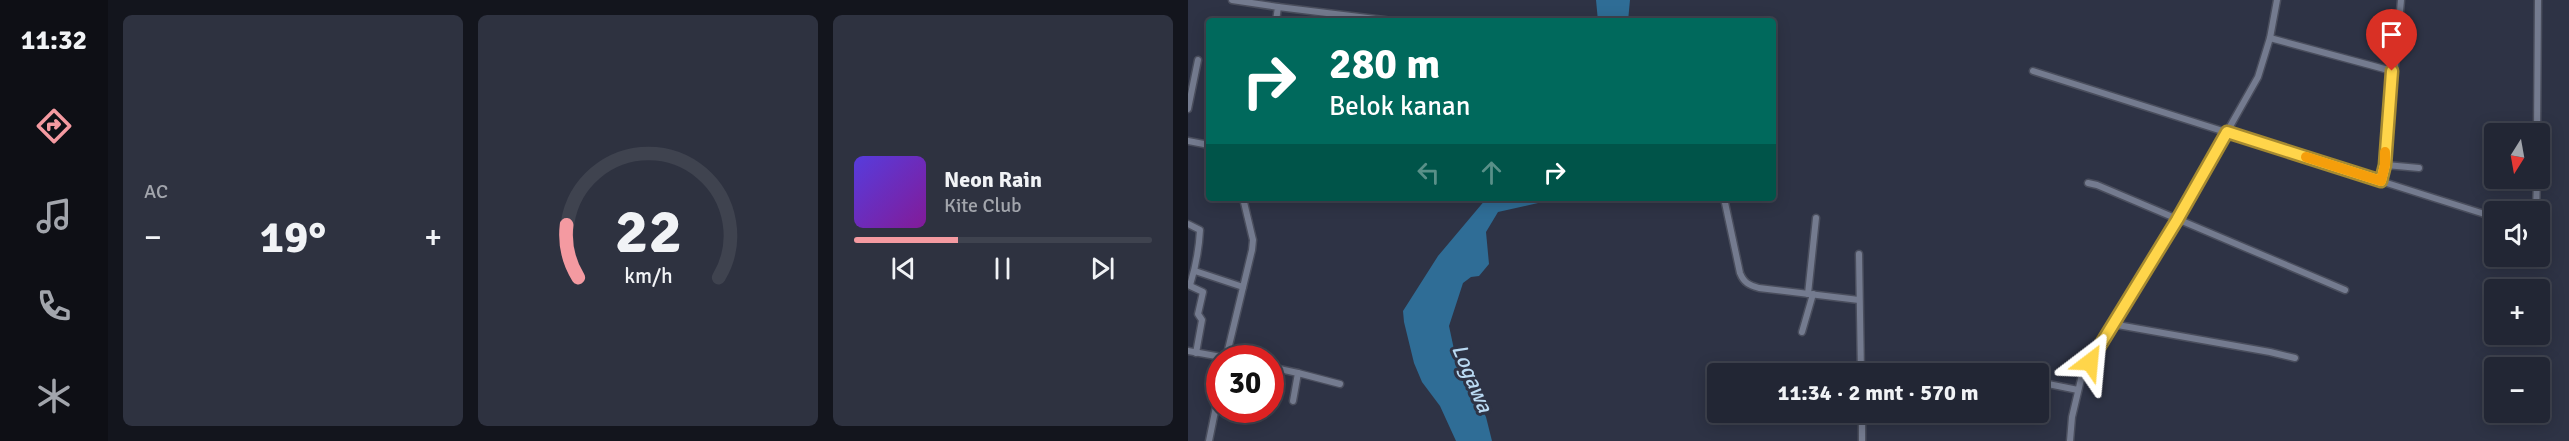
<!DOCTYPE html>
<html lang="id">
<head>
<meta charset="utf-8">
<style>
	body { margin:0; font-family:Signika,sans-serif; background:#2e3240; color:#f1f3f6; height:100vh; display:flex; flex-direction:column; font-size:22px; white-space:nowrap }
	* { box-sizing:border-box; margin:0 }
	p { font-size:20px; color:#a2a5ac }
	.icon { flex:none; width:33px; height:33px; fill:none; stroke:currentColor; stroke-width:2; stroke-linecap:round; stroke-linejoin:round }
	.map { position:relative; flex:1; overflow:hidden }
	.panel { display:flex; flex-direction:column; gap:15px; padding:15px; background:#13151d; width:1080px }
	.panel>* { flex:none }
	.guide { position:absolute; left:18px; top:18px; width:570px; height:183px; border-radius:6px; box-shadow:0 3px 15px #0003,0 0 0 2px #3f434f; background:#00695c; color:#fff; overflow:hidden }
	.needle { width:39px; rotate:191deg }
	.fabs { position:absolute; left:1296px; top:123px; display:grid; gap:12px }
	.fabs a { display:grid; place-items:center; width:66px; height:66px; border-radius:6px; background:#222634; box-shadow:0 3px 15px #0003,0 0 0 2px #3f434f; font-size:30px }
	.speed { position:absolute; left:18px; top:345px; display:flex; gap:12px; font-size:30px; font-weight:700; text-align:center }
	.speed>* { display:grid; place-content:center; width:78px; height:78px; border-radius:50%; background:#222634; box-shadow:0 3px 15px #0003,0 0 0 2px #3f434f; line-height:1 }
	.speed .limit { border:9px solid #d22; background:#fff; color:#111 }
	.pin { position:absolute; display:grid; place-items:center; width:51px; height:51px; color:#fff; margin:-62px -26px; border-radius:50% 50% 50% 0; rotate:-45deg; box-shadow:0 0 6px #0007 }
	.pin .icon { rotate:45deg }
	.me { position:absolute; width:66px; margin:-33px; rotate:29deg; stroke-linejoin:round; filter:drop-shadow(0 0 4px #0008) }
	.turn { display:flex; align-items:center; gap:21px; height:126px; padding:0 24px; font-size:27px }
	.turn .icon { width:78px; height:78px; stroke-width:2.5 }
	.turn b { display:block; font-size:42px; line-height:51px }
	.lanes { display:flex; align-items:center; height:57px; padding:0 24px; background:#0003; justify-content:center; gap:30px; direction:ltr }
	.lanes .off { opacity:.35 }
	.big { font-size:45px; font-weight:700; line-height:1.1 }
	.panel .card { flex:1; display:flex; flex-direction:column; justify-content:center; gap:9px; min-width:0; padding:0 21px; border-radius:9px; background:#2e3240 }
	.panel .dial { align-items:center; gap:0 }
	.dial svg { height:156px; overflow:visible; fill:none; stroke:#3f434f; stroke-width:7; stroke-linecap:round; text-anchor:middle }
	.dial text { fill:#f1f3f6; stroke:none }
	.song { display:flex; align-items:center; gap:18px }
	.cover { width:72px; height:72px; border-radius:9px; background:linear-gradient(135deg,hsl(250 70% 55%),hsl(290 70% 35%)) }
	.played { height:6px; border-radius:3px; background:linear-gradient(90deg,#f49aa1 35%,#3f434f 35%) }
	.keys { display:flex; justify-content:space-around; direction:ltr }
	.heat { display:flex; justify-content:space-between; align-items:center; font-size:33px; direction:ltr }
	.panel .tiles { flex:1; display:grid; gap:15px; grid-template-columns:repeat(3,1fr) }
	.trip { position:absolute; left:519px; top:363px; width:342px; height:60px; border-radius:6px; background:#222634; box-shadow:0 3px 15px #0003,0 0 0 2px #3f434f; font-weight:700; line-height:60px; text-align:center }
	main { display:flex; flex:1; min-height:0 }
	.menu { display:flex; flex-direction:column; width:108px; justify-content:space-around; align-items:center; background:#0e0f15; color:#a2a5ac }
	.menu .icon { width:42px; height:42px }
	.menu .active { color:#f49aa1 }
	.menu b { font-size:27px; color:#f1f3f6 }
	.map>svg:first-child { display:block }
	.water { fill:#2f6d96 }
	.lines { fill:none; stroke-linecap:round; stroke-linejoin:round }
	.minor-casing { stroke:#4a4e5d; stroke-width:9 }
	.minor { stroke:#747b8f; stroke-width:6 }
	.route-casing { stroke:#a68a30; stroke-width:15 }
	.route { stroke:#ffd54a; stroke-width:10 }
	.slow { stroke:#f59e0b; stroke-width:10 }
	.labels { text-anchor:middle; stroke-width:6; stroke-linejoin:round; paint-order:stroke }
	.water-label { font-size:22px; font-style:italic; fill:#b9d9f2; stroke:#2e3345 }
</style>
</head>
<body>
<main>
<nav class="menu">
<b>11:32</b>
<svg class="icon active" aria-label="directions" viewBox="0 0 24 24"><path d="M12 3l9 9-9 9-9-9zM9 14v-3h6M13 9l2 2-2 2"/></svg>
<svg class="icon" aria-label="music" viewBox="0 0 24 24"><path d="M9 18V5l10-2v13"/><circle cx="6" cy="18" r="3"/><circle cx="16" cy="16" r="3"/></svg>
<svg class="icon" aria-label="phone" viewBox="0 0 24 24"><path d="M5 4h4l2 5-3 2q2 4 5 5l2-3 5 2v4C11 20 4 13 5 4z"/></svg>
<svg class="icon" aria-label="climate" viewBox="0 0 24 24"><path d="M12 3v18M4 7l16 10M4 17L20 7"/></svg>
</nav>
<section class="panel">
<div class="tiles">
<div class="card"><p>AC</p>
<div class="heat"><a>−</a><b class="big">19°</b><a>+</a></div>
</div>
<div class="card dial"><svg viewBox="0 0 100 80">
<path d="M14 69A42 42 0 1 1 86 69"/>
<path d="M14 69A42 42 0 0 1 8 42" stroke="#f49aa1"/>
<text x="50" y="56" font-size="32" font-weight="700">22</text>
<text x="50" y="72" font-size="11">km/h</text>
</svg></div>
<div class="card">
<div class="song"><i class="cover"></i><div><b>Neon Rain</b><p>Kite Club</p></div></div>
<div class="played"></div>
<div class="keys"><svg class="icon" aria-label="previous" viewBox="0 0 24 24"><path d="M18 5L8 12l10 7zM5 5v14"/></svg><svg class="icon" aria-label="pause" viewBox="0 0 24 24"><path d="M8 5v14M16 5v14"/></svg><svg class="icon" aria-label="next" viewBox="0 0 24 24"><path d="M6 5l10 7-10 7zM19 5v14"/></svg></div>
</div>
</div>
</section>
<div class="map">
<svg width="1381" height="441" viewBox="0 0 1381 441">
	<rect width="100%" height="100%" fill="#2e3345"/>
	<g class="water">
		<path d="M408,0H442L440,21H410Z"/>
		<path d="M358,198L350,203L310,212L298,232L301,264L291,276L283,277L275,283L261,326L267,354L298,417L304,441H268L252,406L234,382L226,363L216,322L215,311L250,256L298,199Z"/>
	</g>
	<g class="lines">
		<defs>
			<g id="minor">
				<path d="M44,0L90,7L88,21"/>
				<path d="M90,7L204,21"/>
				<path d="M1082,38L1204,71"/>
				<path d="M845,71L1306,217"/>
				<path d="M0,109L10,60"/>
				<path d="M1349,134L1350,0"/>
				<path d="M0,141L21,145"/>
				<path d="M1198,165L1231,168"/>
				<path d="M1193,181L1198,165L1213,0"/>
				<path d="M900,183L909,185L1157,290"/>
				<path d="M536,198L552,273C556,283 561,285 571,288L671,300"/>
				<path d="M1348,212L1349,178"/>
				<path d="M0,224L12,230C11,249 8,266 2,285"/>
				<path d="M671,254L673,374"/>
				<path d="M7,271L55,287"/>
				<path d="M0,285L15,292L10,314L14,320L8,353"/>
				<path d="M620,294L628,218"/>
				<path d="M924,324L1082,352L1107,358"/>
				<path d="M614,332L625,294"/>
				<path d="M0,351L39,358"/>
				<path d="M38,358L64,250L65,240L55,198"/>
				<path d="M82,367L110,373L105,401"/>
				<path d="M110,373L152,384"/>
				<path d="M631,374C689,366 746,368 804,374"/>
				<path d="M82,379L85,368"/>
				<path d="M850,382L890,390"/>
				<path d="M674,412V441"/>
				<path d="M21,441L32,387"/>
				<path d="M882,441L884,417L894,375L989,220L1070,77L1082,38L1089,0"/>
			</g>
		</defs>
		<use href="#minor" class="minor-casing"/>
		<use href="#minor" class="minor"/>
	</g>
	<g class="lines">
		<defs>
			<path id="route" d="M902,362L989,220L1039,132L1193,181L1197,165L1204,71"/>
		</defs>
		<use href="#route" class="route-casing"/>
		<use href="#route" class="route"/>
		<path class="slow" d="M1118,157L1193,181L1197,165V152"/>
	</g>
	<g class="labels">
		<g class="water-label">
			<text transform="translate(285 378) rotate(67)" y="8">Logawa</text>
		</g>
	</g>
</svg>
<div class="fabs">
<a><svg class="needle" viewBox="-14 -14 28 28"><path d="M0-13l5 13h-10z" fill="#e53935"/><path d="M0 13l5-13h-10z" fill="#a2a5ac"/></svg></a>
<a><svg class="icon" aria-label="sound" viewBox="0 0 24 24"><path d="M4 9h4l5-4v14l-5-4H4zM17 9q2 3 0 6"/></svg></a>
<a>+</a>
<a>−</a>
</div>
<div class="speed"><div class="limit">30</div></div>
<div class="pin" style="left:1204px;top:71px;background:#d93025"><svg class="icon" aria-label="arrive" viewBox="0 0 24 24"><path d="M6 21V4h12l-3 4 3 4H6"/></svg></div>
<svg class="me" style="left:902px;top:362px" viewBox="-20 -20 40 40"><path d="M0-17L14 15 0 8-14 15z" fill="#ffd54a" stroke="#fff" stroke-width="4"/></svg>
<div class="trip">11:34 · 2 mnt · 570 m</div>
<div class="guide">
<div class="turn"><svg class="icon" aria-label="right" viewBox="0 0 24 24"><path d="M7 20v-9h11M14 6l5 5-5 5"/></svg><div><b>280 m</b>Belok kanan</div></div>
<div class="lanes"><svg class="icon off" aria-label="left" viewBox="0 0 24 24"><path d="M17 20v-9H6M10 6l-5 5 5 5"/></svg><svg class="icon off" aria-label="ahead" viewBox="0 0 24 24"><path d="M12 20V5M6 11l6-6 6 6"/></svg><svg class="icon" aria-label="right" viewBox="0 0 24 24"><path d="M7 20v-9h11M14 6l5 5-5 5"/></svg></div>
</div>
</div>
</main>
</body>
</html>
